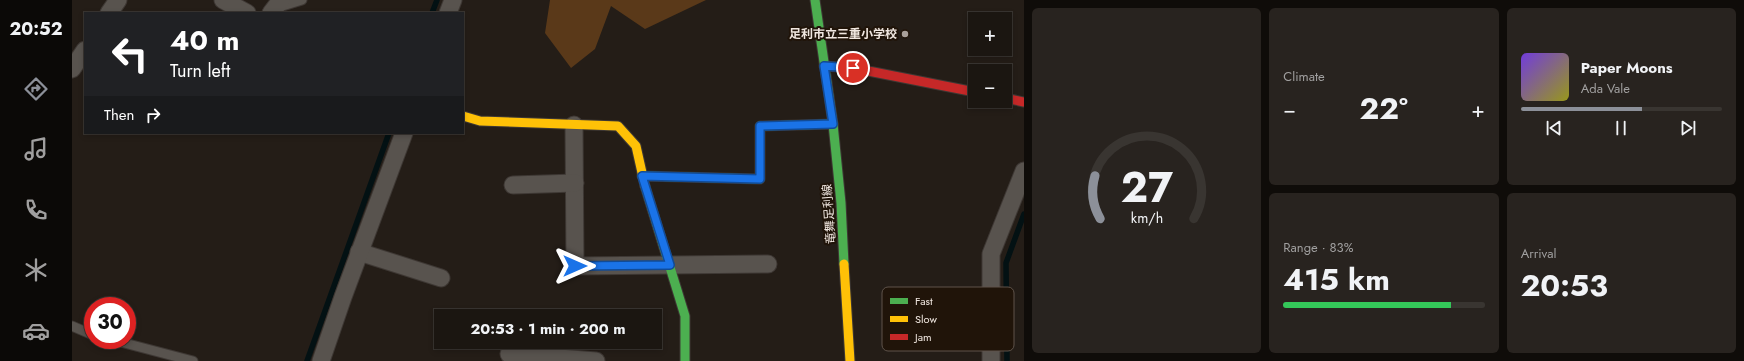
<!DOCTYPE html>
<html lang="en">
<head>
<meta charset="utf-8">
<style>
	body { margin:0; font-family:Jost,"Noto Sans JP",sans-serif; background:#28231f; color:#f1f3f6; height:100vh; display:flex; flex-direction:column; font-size:15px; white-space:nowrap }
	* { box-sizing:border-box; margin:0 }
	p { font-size:13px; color:#a09f9f }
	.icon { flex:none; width:22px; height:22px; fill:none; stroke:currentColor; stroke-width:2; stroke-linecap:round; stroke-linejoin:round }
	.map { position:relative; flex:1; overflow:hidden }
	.drawer { display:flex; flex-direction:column; gap:8px; padding:8px; background:#0f0c09; width:720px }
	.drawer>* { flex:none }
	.hud { position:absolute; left:12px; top:12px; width:380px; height:122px; border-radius:0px; box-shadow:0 2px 6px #0003,0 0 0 1px #393531; background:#202124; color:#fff; overflow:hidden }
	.controls { position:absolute; left:896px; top:12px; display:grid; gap:8px }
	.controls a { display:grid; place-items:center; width:44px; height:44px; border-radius:0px; background:#1b1611; box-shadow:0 2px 6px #0003,0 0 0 1px #393531; font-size:20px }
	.speed { position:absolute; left:12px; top:297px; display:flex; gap:8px; font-size:20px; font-weight:700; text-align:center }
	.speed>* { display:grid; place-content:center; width:52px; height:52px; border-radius:50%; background:#1b1611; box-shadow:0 2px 6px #0003,0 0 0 1px #393531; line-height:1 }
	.speed .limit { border:6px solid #d22; background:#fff; color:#111 }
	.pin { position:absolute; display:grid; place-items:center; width:34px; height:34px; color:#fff; margin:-17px; border:2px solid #fff; border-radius:50%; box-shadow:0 1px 4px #0007 }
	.me { position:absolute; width:44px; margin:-22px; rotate:90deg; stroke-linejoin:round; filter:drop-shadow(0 0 3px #0008) }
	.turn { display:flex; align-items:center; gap:14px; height:84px; padding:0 20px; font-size:18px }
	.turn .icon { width:52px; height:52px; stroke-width:2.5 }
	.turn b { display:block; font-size:28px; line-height:34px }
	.then { display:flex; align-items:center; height:38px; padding:0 20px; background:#0003; gap:8px; font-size:15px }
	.big { font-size:30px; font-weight:700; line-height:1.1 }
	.drawer .card { flex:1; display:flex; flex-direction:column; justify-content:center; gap:6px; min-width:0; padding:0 14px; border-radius:6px; background:#28231f }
	.drawer .dial { align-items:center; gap:0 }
	.dial svg { height:104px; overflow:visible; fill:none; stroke:#393531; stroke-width:7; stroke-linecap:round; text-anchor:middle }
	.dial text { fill:#f1f3f6; stroke:none }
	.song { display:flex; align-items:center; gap:12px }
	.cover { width:48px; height:48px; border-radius:6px; background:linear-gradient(135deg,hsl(260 70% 55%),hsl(60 70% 35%)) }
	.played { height:4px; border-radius:2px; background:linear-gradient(90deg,#8c9099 60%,#393531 60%) }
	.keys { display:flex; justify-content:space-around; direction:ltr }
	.heat { display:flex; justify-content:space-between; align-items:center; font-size:22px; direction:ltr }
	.charge { height:6px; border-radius:3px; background:linear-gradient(90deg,#34c759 83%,#393531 0) }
	.drawer .tiles { flex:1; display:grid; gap:8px; grid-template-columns:repeat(3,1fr) }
	.card:first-child { grid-row:span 2 }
	.trip { position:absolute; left:362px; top:309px; width:228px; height:40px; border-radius:0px; background:#1b1611; box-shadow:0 2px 6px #0003,0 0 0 1px #393531; font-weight:700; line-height:40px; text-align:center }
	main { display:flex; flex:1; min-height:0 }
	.dock { display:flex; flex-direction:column; width:72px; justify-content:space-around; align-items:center; background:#0b0907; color:#a09f9f }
	.dock .icon { width:28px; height:28px }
	.dock .on { color:#8c9099 }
	.dock b { font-size:18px; color:#f1f3f6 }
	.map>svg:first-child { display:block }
	.green { fill:#5a3919 }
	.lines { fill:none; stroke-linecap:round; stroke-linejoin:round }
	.stream { stroke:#031113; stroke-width:5.5 }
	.lane-casing { stroke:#3e3834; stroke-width:11 }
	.street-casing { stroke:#3e3834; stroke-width:19 }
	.fast-casing { stroke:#3e3834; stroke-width:11 }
	.slow-casing { stroke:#3e3834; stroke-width:11 }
	.jam-casing { stroke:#3e3834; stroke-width:11 }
	.lane { stroke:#58534e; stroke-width:9 }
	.street { stroke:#58534e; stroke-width:17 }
	.fast { stroke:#4caf50; stroke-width:9 }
	.slow { stroke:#ffc107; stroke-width:9 }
	.jam { stroke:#c62828; stroke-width:9 }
	.route-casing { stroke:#114b97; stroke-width:10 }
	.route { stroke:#1a73e8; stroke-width:7 }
	.poi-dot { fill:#a9a09a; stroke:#201409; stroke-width:1.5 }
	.labels { text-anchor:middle; stroke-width:4; stroke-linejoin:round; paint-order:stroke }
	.poi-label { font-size:12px; font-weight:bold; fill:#f0e7e0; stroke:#201409; text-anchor:end }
	.street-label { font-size:12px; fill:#f0e7e0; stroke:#201409 }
	.key { fill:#201409; stroke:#5e534a; stroke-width:1 }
	.key-label { font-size:11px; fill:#f0e7e0 }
</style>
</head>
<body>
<main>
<nav class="dock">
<b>20:52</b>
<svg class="icon on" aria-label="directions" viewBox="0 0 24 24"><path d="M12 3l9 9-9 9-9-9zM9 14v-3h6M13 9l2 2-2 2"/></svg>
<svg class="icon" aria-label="music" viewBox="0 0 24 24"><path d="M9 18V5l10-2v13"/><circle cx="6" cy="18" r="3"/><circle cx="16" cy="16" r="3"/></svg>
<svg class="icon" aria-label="phone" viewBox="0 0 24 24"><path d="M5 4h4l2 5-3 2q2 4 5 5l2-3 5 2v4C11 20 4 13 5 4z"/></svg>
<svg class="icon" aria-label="climate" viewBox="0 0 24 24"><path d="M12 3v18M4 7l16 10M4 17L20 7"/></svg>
<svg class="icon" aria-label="car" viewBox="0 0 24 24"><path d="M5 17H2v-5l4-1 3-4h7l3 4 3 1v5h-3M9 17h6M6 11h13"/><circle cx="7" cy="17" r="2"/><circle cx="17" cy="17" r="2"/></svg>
</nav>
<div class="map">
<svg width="952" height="361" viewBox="0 0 952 361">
	<rect width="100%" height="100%" fill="#241d17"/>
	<path class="green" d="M478,0H634L573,29L539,6L523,49L499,68L473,33Z"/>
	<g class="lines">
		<g class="stream">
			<path d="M360,13L365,0"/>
			<path d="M235,361L317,133"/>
			<path d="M935,361L934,263L952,214"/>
		</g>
		<defs>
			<g id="lane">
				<path d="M204,8L230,0"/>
				<path d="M0,326L21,335"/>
				<path d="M41,340L121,361"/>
			</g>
			<g id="street">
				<path d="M151,0L175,13"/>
				<path d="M37,13L46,0"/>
				<path d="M199,13L209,0"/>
				<path d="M376,13L381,0"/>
				<path d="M0,69L13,50"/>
				<path d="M502,125L503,266L696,264"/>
				<path d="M441,185L503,183"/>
				<path d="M287,252L369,278"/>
				<path d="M437,354L524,361"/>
				<path d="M249,361L271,297L332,133"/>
				<path d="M919,361V254L952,171"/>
			</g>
			<g id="fast">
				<path d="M743,0L761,124L769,203L772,264"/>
				<path d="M570,176L688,179V126L761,124"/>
				<path d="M573,186L613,316V361"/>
			</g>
			<g id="slow">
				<path d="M391,116L408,121L546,126L564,146L573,186"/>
				<path d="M772,264L778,361"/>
			</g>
			<g id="jam">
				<path d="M752,66L781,68L903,92"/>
				<path d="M933,98L952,102"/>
			</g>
		</defs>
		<use href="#lane" class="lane-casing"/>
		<use href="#street" class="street-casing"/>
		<use href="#fast" class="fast-casing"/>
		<use href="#slow" class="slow-casing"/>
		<use href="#jam" class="jam-casing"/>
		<use href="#lane" class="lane"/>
		<use href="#street" class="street"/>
		<use href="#fast" class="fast"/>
		<use href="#slow" class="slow"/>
		<use href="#jam" class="jam"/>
	</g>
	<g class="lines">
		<defs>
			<path id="route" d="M503,266L598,265L570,176L688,179V126L761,124L752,66L781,68"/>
		</defs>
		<use href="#route" class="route-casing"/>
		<use href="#route" class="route"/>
	</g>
	<circle class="poi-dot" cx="833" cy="34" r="4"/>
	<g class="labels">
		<g class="poi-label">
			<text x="825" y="38">足利市立三重小学校</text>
		</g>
		<g class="street-label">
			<text transform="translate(757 214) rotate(-94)" y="4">竜舞足利線</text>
		</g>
	</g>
	<rect x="810" y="287" width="132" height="64" rx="6" class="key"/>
	<rect x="818" y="298" width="18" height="6" fill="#4caf50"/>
	<rect x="818" y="316" width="18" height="6" fill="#ffc107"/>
	<rect x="818" y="334" width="18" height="6" fill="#c62828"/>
	<g class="key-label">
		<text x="843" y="305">Fast</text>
		<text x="843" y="323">Slow</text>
		<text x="843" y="341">Jam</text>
	</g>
</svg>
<div class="controls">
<a>+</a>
<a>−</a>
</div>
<div class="speed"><div class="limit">30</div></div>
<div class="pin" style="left:781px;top:68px;background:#d93025"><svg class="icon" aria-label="arrive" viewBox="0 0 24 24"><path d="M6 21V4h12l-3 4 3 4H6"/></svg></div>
<svg class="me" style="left:503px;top:266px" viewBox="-20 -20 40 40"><path d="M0-17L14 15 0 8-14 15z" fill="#1a73e8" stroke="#fff" stroke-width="4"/></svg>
<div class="trip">20:53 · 1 min · 200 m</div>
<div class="hud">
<div class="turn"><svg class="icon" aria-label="left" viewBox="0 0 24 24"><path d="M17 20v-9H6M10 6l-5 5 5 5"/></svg><div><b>40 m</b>Turn left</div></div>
<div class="then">Then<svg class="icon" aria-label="right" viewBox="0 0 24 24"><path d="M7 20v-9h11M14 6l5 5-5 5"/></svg></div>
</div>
</div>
<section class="drawer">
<div class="tiles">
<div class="card dial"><svg viewBox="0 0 100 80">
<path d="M14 69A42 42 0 1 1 86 69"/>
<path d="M14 69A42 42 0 0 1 10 36" stroke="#8c9099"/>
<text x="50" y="56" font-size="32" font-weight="700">27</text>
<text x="50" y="72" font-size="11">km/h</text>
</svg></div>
<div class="card"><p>Climate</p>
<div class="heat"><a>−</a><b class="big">22°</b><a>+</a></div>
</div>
<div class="card">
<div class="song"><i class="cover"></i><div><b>Paper Moons</b><p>Ada Vale</p></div></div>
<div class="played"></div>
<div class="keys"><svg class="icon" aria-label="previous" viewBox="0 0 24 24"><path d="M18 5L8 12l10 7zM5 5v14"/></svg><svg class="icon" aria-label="pause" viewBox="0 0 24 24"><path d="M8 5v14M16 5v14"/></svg><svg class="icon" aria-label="next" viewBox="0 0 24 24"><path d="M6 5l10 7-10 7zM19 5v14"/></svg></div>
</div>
<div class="card"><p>Range · 83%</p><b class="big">415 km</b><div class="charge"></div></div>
<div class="card"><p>Arrival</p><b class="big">20:53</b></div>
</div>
</section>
</main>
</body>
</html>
